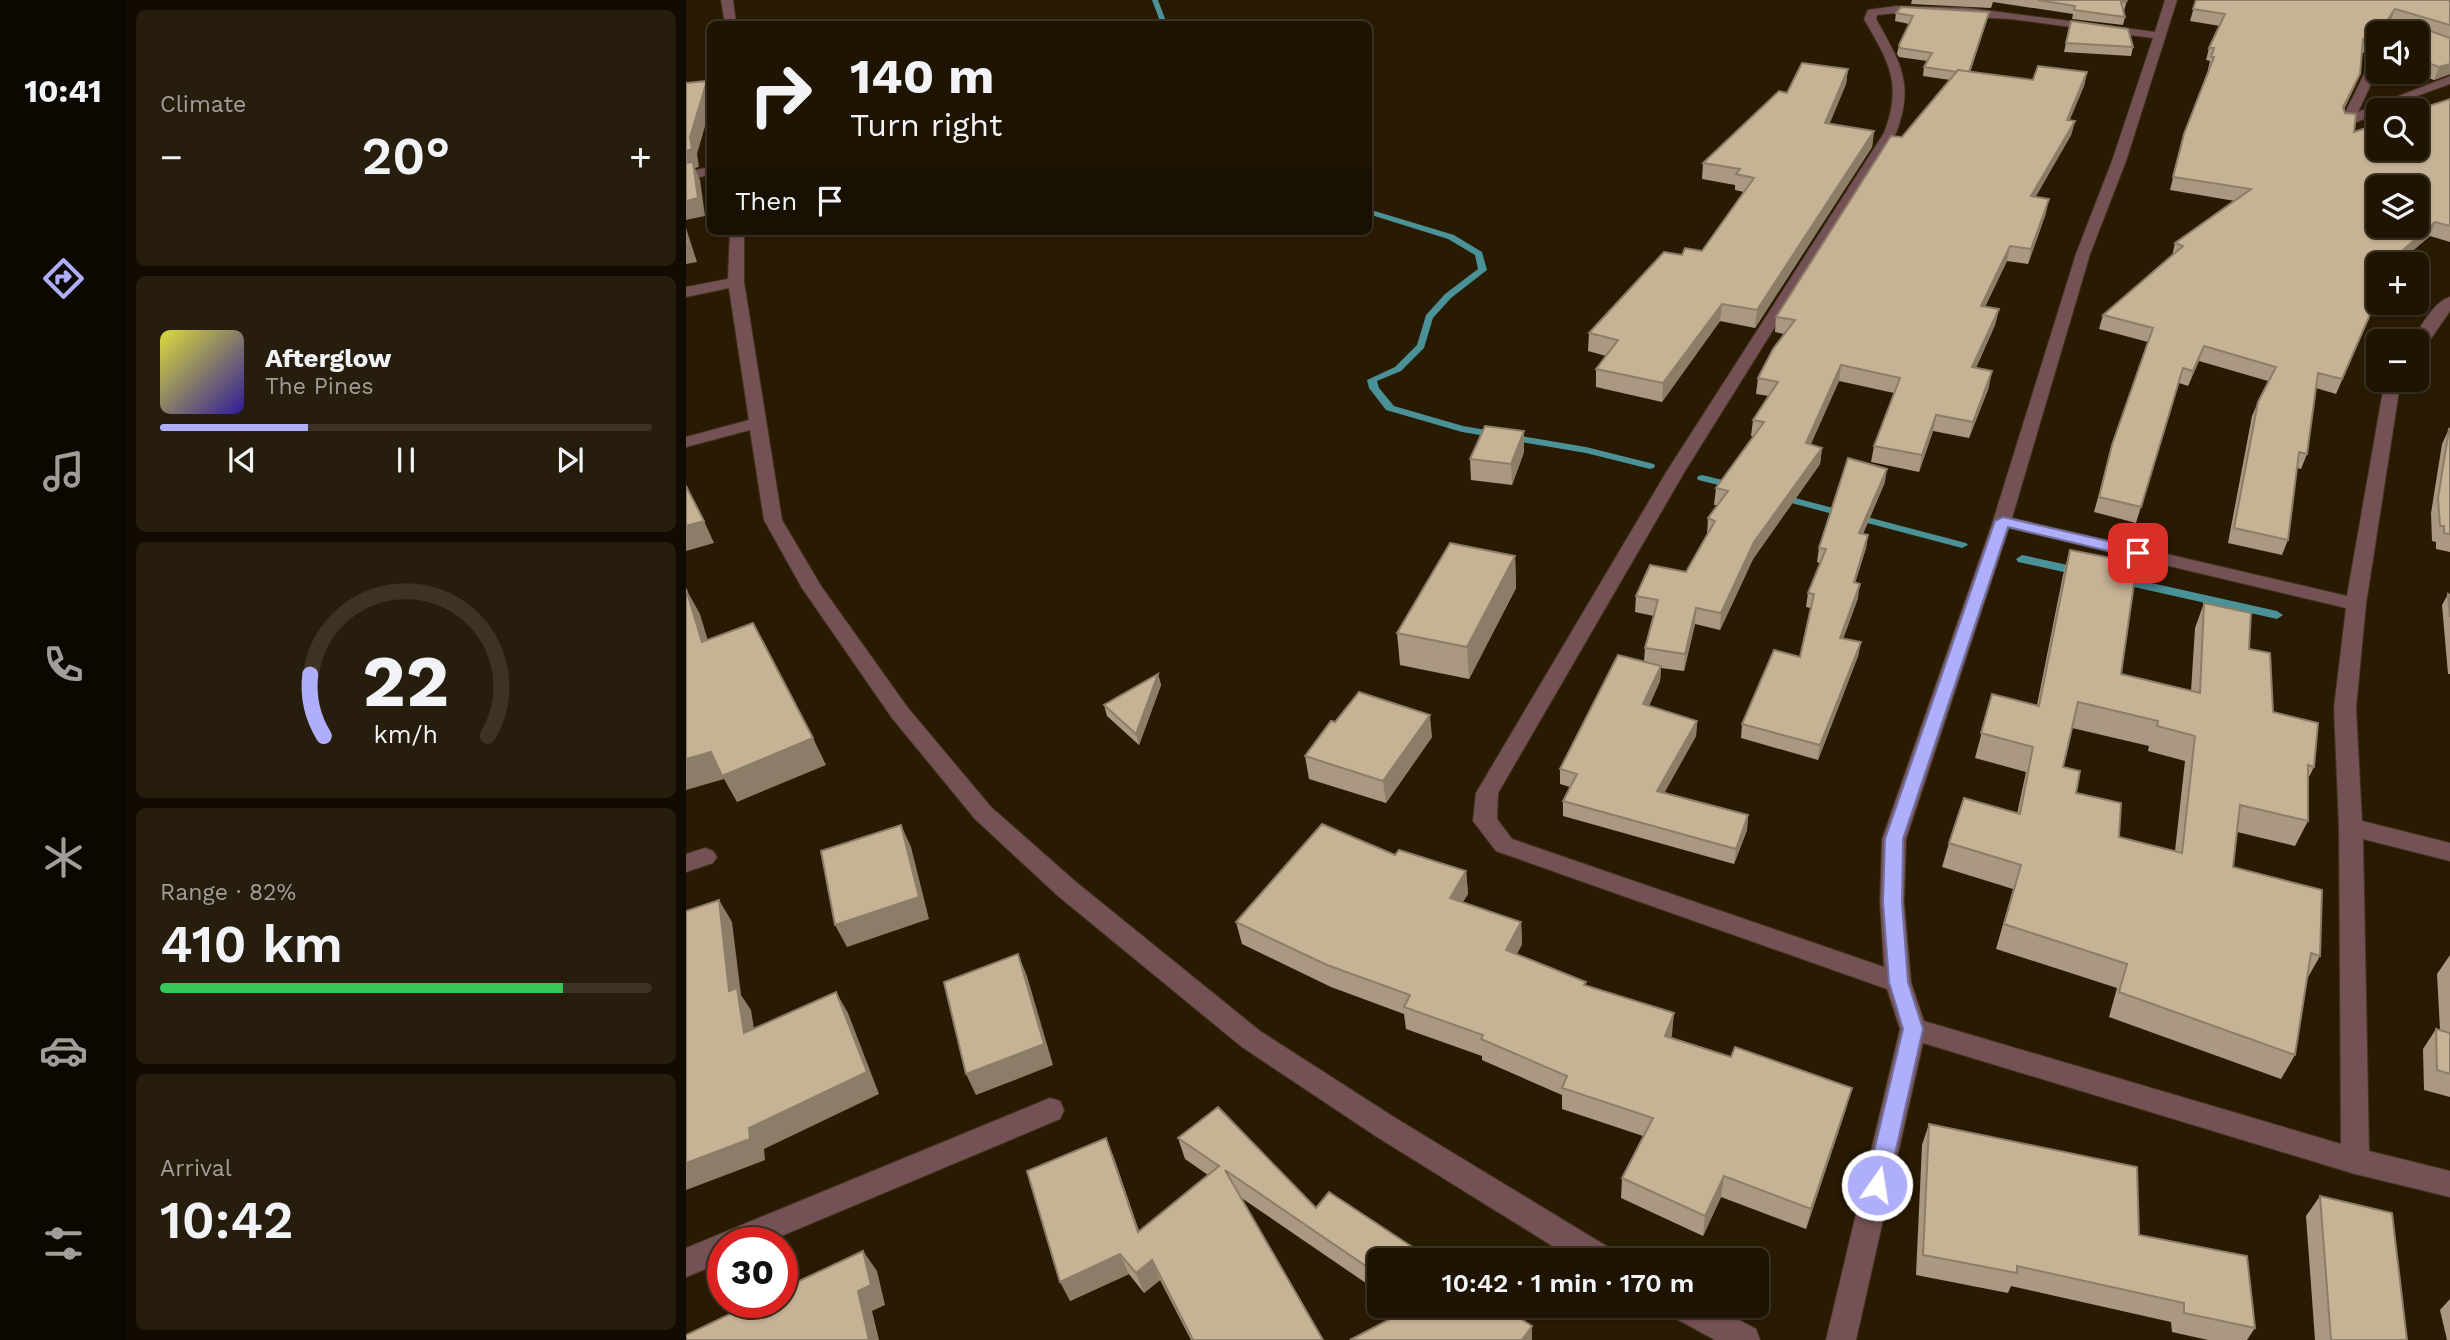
<!DOCTYPE html>
<html lang="en">
<head>
<meta charset="utf-8">
<style>
	body { margin:0; font-family:"Work Sans",sans-serif; background:#271d0c; color:#f1f3f6; height:100vh; display:flex; flex-direction:column; font-size:26px; white-space:nowrap }
	* { box-sizing:border-box; margin:0 }
	p { font-size:23px; color:#a19e99 }
	.icon { flex:none; width:38px; height:38px; fill:none; stroke:currentColor; stroke-width:2; stroke-linecap:round; stroke-linejoin:round }
	.map { position:relative; flex:1; overflow:hidden }
	.drawer { display:flex; flex-direction:column; gap:10px; padding:10px; background:#110b01; width:560px }
	.drawer>* { flex:none }
	.guide { position:absolute; left:21px; top:21px; width:665px; height:214px; border-radius:10px; box-shadow:0 2px 5px #0004,0 0 0 2px #3c3324; background:#1f1402; color:#f1f3f6; overflow:hidden }
	.tools { position:absolute; left:1680px; top:21px; display:grid; gap:14px }
	.tools a { display:grid; place-items:center; width:63px; height:63px; border-radius:10px; background:#1f1402; box-shadow:0 2px 5px #0004,0 0 0 2px #3c3324; font-size:35px }
	.speed { position:absolute; left:21px; top:1227px; display:flex; gap:14px; font-size:35px; font-weight:700; text-align:center }
	.speed>* { display:grid; place-content:center; width:91px; height:91px; border-radius:50%; background:#1f1402; box-shadow:0 2px 5px #0004,0 0 0 2px #3c3324; line-height:1 }
	.speed .limit { border:10px solid #d22; background:#fff; color:#111 }
	.pin { position:absolute; display:grid; place-items:center; width:60px; height:60px; color:#fff; margin:-30px; border-radius:14px; box-shadow:0 4px 10px #0006 }
	.me { position:absolute; width:77px; margin:-38px; rotate:13deg; stroke-linejoin:round; filter:drop-shadow(0 0 5px #0008) }
	.turn { display:flex; align-items:center; gap:24px; height:147px; padding:0 28px; font-size:32px }
	.turn .icon { width:91px; height:91px; stroke-width:2.5 }
	.turn b { display:block; font-size:49px; line-height:60px }
	.then { display:flex; align-items:center; height:66px; padding:0 28px; background:#0003; gap:14px; font-size:26px }
	.big { font-size:52px; font-weight:600; line-height:1.1 }
	.drawer .card { flex:1; display:flex; flex-direction:column; justify-content:center; gap:10px; min-width:0; padding:0 24px; border-radius:10px; background:#271d0c }
	.drawer .dial { align-items:center; gap:0 }
	.dial svg { height:182px; overflow:visible; fill:none; stroke:#3c3324; stroke-width:7; stroke-linecap:round; text-anchor:middle }
	.dial text { fill:#f1f3f6; stroke:none }
	.song { display:flex; align-items:center; gap:21px }
	.cover { width:84px; height:84px; border-radius:10px; background:linear-gradient(135deg,hsl(60 70% 55%),hsl(250 70% 35%)) }
	.played { height:7px; border-radius:4px; background:linear-gradient(90deg,#afaefa 30%,#3c3324 30%) }
	.keys { display:flex; justify-content:space-around; direction:ltr }
	.heat { display:flex; justify-content:space-between; align-items:center; font-size:38px; direction:ltr }
	.charge { height:10px; border-radius:5px; background:linear-gradient(90deg,#34c759 82%,#3c3324 0) }
	.trip { position:absolute; left:681px; top:1248px; width:402px; height:70px; border-radius:10px; background:#1f1402; box-shadow:0 2px 5px #0004,0 0 0 2px #3c3324; font-weight:600; line-height:70px; text-align:center }
	main { display:flex; flex:1; min-height:0 }
	.tabs { display:flex; flex-direction:column; width:126px; justify-content:space-around; align-items:center; background:#0c0801; color:#a19e99 }
	.tabs .icon { width:49px; height:49px }
	.tabs .on { color:#afaefa }
	.tabs b { font-size:32px; color:#f1f3f6 }
	.map>svg:first-child { display:block }
	.lines { fill:none; stroke-linecap:round; stroke-linejoin:round }
	.stream { fill:#4b9198; fill-rule:evenodd }
	.street-casing { stroke:#42341d; stroke-width:2 }
	.street { fill:#745154; fill-rule:evenodd }
	.wall { fill:#aa9980; fill-rule:evenodd }
	.shaded-wall { fill:#8b7d68 }
	.building { fill:#c6b295; stroke:#8b7d68; stroke-width:2; fill-rule:evenodd }
	.route { fill:#afaefa; stroke:#7271a2; stroke-width:2 }
</style>
</head>
<body>
<main>
<nav class="tabs">
<b>10:41</b>
<svg class="icon on" aria-label="directions" viewBox="0 0 24 24"><path d="M12 3l9 9-9 9-9-9zM9 14v-3h6M13 9l2 2-2 2"/></svg>
<svg class="icon" aria-label="music" viewBox="0 0 24 24"><path d="M9 18V5l10-2v13"/><circle cx="6" cy="18" r="3"/><circle cx="16" cy="16" r="3"/></svg>
<svg class="icon" aria-label="phone" viewBox="0 0 24 24"><path d="M5 4h4l2 5-3 2q2 4 5 5l2-3 5 2v4C11 20 4 13 5 4z"/></svg>
<svg class="icon" aria-label="climate" viewBox="0 0 24 24"><path d="M12 3v18M4 7l16 10M4 17L20 7"/></svg>
<svg class="icon" aria-label="car" viewBox="0 0 24 24"><path d="M5 17H2v-5l4-1 3-4h7l3 4 3 1v5h-3M9 17h6M6 11h13"/><circle cx="7" cy="17" r="2"/><circle cx="17" cy="17" r="2"/></svg>
<svg class="icon" aria-label="filters" viewBox="0 0 24 24"><path d="M4 7h16M4 17h16"/><circle cx="9" cy="7" r="2"/><circle cx="15" cy="17" r="2"/></svg>
</nav>
<section class="drawer">
<div class="card"><p>Climate</p>
<div class="heat"><a>−</a><b class="big">20°</b><a>+</a></div>
</div>
<div class="card">
<div class="song"><i class="cover"></i><div><b>Afterglow</b><p>The Pines</p></div></div>
<div class="played"></div>
<div class="keys"><svg class="icon" aria-label="previous" viewBox="0 0 24 24"><path d="M18 5L8 12l10 7zM5 5v14"/></svg><svg class="icon" aria-label="pause" viewBox="0 0 24 24"><path d="M8 5v14M16 5v14"/></svg><svg class="icon" aria-label="next" viewBox="0 0 24 24"><path d="M6 5l10 7-10 7zM19 5v14"/></svg></div>
</div>
<div class="card dial"><svg viewBox="0 0 100 80">
<path d="M14 69A42 42 0 1 1 86 69"/>
<path d="M14 69A42 42 0 0 1 8 42" stroke="#afaefa"/>
<text x="50" y="56" font-size="32" font-weight="700">22</text>
<text x="50" y="72" font-size="11">km/h</text>
</svg></div>
<div class="card"><p>Range · 82%</p><b class="big">410 km</b><div class="charge"></div></div>
<div class="card"><p>Arrival</p><b class="big">10:42</b></div>
</section>
<div class="map">
<svg width="1764" height="1340" viewBox="0 0 1764 1340">
	<rect width="100%" height="100%" fill="#291a02"/>
	<g class="lines">
		<g class="stream">
			<path d="M466,0H472L481,24H475Z"/>
			<path d="M682,209L768,235L796,252L801,270L765,298L747,318L738,348L715,371L691,381L693,388L708,406L777,426L900,447L968,464L969,466L968,468L964,469L900,453L776,432L700,410L683,388L681,380L709,367L731,345L740,315L759,294L792,269L789,255L762,239L682,214Z"/>
			<path d="M1016,475L1053,484L1054,486L1049,489L1012,480L1011,478L1012,476Z"/>
			<path d="M1094,494L1280,543L1282,545L1276,548L1090,499L1089,497Z"/>
			<path d="M1336,555L1396,568L1402,572L1396,576L1332,562L1330,559Z"/>
			<path d="M1434,576L1591,611L1597,615L1591,619L1430,583L1428,580L1430,577Z"/>
		</g>
		<defs>
			<g id="street">
				<path d="M35,0H47L50,24H39Z"/>
				<path d="M1479,0H1491L1440,161L1404,254L1326,518L1661,596L1697,391L1704,380H1720L1713,391L1680,604L1670,708L1676,821L1764,843V861L1677,839L1683,1151L1764,1171V1197L1669,1174L1237,1043L1170,1340H1140L1214,1029L1201,989L810,851L787,821L790,793L981,471L1198,133C1217,84 1203,62 1178,19L1182,10L1210,6L1282,8L1469,32ZM1210,13L1325,19L1467,38L1426,161L1390,254L1307,521L1196,839L1194,902L1198,967L826,839L811,819L812,793L999,471L1210,133C1229,84 1214,62 1190,19L1191,15ZM1323,528L1660,608L1648,708L1653,827L1655,1144L1238,1021L1225,982L1218,902L1220,839Z"/>
				<path d="M1688,54H1692V69L1672,112L1764,76V84L1692,110V113L1666,124H1656L1655,121Z"/>
				<path d="M24,167V175L0,180V172Z"/>
				<path d="M44,231H58V282L96,520L135,586L222,708L305,807L390,882L574,1031L711,1119L927,1250L931,1260H889L691,1137L556,1047L372,896L289,819L206,718L116,588L78,520L64,430L0,447V437L63,420L43,288L0,297V287L42,279Z"/>
				<path d="M1764,297V311L1737,350L1731,352V341H1726C1735,327 1747,302 1764,297Z"/>
				<path d="M19,848L27,851L31,857L27,863L0,872V854Z"/>
				<path d="M364,1098L374,1101L378,1110L374,1119L81,1242H37V1262L0,1277V1248Z"/>
				<path d="M983,1306H1027L1070,1329L1074,1340H1029L987,1317Z"/>
			</g>
		</defs>
		<use href="#street" class="street-casing"/>
		<use href="#street" class="street"/>
	</g>
	<g class="wall">
		<path d="M1226,0H1441L1438,11L1439,17L1437,25L1386,19L1387,14L1307,2L1305,8L1225,4Z"/>
		<path d="M1510,0H1764V74L1748,80L1727,72H1731V33H1692V52L1684,56L1676,52L1674,74L1669,86L1658,109L1668,132L1764,99V242L1744,236L1711,264H1692V281L1690,282L1692,297L1650,394L1630,388L1621,454L1615,469L1611,468L1602,540L1596,555L1542,543L1566,416L1572,402L1582,381L1513,361L1502,386L1493,383L1450,523L1408,512L1422,461L1462,342L1413,329L1417,315L1486,256L1489,243L1549,201L1484,190L1498,134L1524,69H1522L1524,61L1520,60L1523,48L1534,26L1504,21Z"/>
		<path d="M1210,13L1301,20L1284,72L1347,80L1401,72L1398,86L1383,120L1389,121L1385,135L1350,196L1360,213L1342,264L1321,261L1299,307L1313,309L1309,325L1290,368L1303,387L1283,438L1247,431L1233,472L1185,462L1188,446L1208,393L1153,381L1124,445L1136,448L1134,464L1067,559L1034,630L1009,624L998,671L975,668L974,681L963,706L1011,721L1010,736L978,793L1062,815L1061,830L1048,864L877,816V801L884,787L874,784V769L958,662L959,648L968,616L949,612L950,596L1000,572L1021,535L1022,518L1032,505H1028L1030,488L1067,436H1065L1067,420L1083,396L1070,394L1072,378L1098,334L1089,332L1090,317L1216,137L1264,80L1237,76L1238,67L1241,61L1213,57L1211,54L1213,45L1223,24L1209,21Z"/>
		<path d="M1385,21L1447,47L1445,56L1378,52Z"/>
		<path d="M1162,69L1160,84L1143,124L1188,131L1186,147L1069,328L1034,321L976,402L910,387V369L920,356L902,351L903,333L1016,251L1058,192L1049,190V185L1016,179L1017,163L1101,93Z"/>
		<path d="M1763,429L1764,430V552L1750,549V542L1746,541L1745,513L1756,444Z"/>
		<path d="M838,452L826,485L785,480L784,459Z"/>
		<path d="M1199,482L1177,534L1182,535L1180,548L1169,583L1172,598L1157,639L1175,642L1172,656L1132,760L1055,738L1056,724L1114,657L1125,608L1120,607L1122,593L1134,563L1131,562L1133,548Z"/>
		<path d="M1384,550L1435,674L1505,691L1509,628L1518,603L1563,649L1587,712L1628,767L1622,779V821L1609,846L1551,832L1547,867L1634,956L1621,979L1609,1055L1595,1079L1423,1017L1431,988L1310,949L1327,889L1256,867L1263,843L1331,814L1340,772L1289,758L1306,694L1351,705L1377,575ZM1386,728L1463,746L1462,751L1499,761L1489,851L1433,837L1390,793L1377,767Z"/>
		<path d="M829,556L830,588L783,679L714,665L711,633Z"/>
		<path d="M1762,594L1764,595V674H1762L1756,605Z"/>
		<path d="M472,674L475,685L453,745L421,716L418,705Z"/>
		<path d="M746,737L700,803L623,779L619,756Z"/>
		<path d="M709,855L780,871L782,894L776,902L835,922L836,944L831,954L900,985L986,1035L985,1037L1160,1109L1120,1229L1035,1197L1017,1236L935,1198L936,1178L957,1136L876,1109V1095L796,1060V1056L720,1029L718,1014L645,987L556,944L550,922Z"/>
		<path d="M1764,955V1097L1738,1090L1737,1049L1750,1029L1754,1030L1751,974Z"/>
		<path d="M1243,1124L1453,1235L1569,1328L1561,1340H1522L1486,1332L1485,1322L1325,1286L1322,1293L1230,1275L1236,1145Z"/>
		<path d="M420,1138L428,1158L453,1231L522,1175L499,1159L492,1138L630,1208L693,1260V1292L554,1197L637,1340H505L474,1280L458,1293L443,1274L384,1301Z"/>
		<path d="M1634,1196L1721,1340H1629L1620,1216Z"/>
		<path d="M1764,1299V1340H1761L1754,1310Z"/>
		<path d="M712,1306H815L846,1326V1340H664L720,1311Z"/>
	</g>
	<g class="shaded-wall">
		<path d="M1709,9L1705,20L1695,33L1700,22Z"/>
		<path d="M1303,12L1301,20L1281,82L1283,73Z"/>
		<path d="M1692,42V51L1684,56L1689,44Z"/>
		<path d="M1764,64V74L1748,80L1753,67Z"/>
		<path d="M1162,69L1160,84L1137,140L1139,123Z"/>
		<path d="M1401,72L1398,86L1378,134L1381,120Z"/>
		<path d="M1674,74L1669,86L1653,120L1657,107Z"/>
		<path d="M21,81L24,89V109L11,154L13,167L9,168L14,180L19,216L0,220V151Z"/>
		<path d="M1389,121L1385,135L1342,210L1345,196Z"/>
		<path d="M1188,131L1186,147L1069,328L1071,310Z"/>
		<path d="M1363,199L1360,213L1342,264L1345,249Z"/>
		<path d="M1749,222L1744,236L1711,264H1701Z"/>
		<path d="M0,228L11,262L0,264Z"/>
		<path d="M1324,246L1321,261L1292,321L1295,306Z"/>
		<path d="M1692,272V281L1677,294L1682,280Z"/>
		<path d="M1036,304L1034,321L976,402L977,383Z"/>
		<path d="M1313,309L1309,325L1283,383L1286,367Z"/>
		<path d="M1518,346L1513,361L1502,386L1507,371Z"/>
		<path d="M1155,365L1153,381L1118,460L1120,443Z"/>
		<path d="M1306,371L1303,387L1283,438L1287,422Z"/>
		<path d="M1250,415L1247,431L1233,472L1236,455Z"/>
		<path d="M838,431V452L826,485L825,464Z"/>
		<path d="M1136,448L1134,464L1067,559L1034,630L1035,613L1068,542Z"/>
		<path d="M1201,469L1199,482L1171,547L1173,533Z"/>
		<path d="M18,521L28,543L0,551V526Z"/>
		<path d="M1182,535L1180,548L1165,596L1168,582Z"/>
		<path d="M829,556L830,588L783,679L781,647Z"/>
		<path d="M1174,584L1172,598L1152,652L1154,638Z"/>
		<path d="M0,589L14,614L30,668L16,642Z"/>
		<path d="M1010,608L1009,624L998,671L999,654Z"/>
		<path d="M1175,642L1172,656L1132,760L1134,745Z"/>
		<path d="M975,666L974,681L957,719V704Z"/>
		<path d="M472,674L475,685L453,745L450,734Z"/>
		<path d="M744,715L746,737L700,803L697,781Z"/>
		<path d="M1011,721L1010,736L971,806V791Z"/>
		<path d="M127,738L140,765L51,802L38,779L0,790V759L25,752Z"/>
		<path d="M1062,815L1061,830L1048,864L1050,849Z"/>
		<path d="M215,825L225,847L243,919L161,947L149,925Z"/>
		<path d="M780,871L782,894L766,920L764,898Z"/>
		<path d="M33,900L46,922L55,995L65,1010L72,1054L58,1033L43,991Z"/>
		<path d="M835,922L836,944L821,972L820,950Z"/>
		<path d="M332,954L341,976L367,1065L290,1095L280,1074Z"/>
		<path d="M150,992L162,1013L193,1094L78,1149L79,1160L0,1190V1163L63,1128Z"/>
		<path d="M988,1013L986,1035L977,1057L979,1036Z"/>
		<path d="M1166,1088L1160,1109L1120,1229L1125,1209Z"/>
		<path d="M420,1138L428,1158L460,1252L452,1232Z"/>
		<path d="M1038,1176L1035,1197L1017,1236L1019,1216Z"/>
		<path d="M177,1251L191,1271L199,1305L186,1311L193,1340H183L172,1291Z"/>
		<path d="M434,1254L443,1274L384,1301L374,1282Z"/>
		<path d="M466,1260L474,1280L458,1293L450,1273Z"/>
		<path d="M846,1326V1340H836Z"/>
	</g>
	<g class="building">
		<path d="M1352,0H1441L1440,2H1435L1439,17L1388,10L1389,6Z"/>
		<path d="M1510,0H1764V25L1709,9L1700,22L1733,23V27L1764,38V64L1753,67L1731,59V33H1692V42L1689,44L1677,39L1674,74L1657,107L1659,113L1670,114L1668,132L1692,124V149H1731V110L1764,99V226L1749,222L1701,264H1692V272L1682,280L1692,283V296L1656,379L1632,373L1621,454L1613,452L1602,540L1548,528L1572,402L1590,367L1518,346L1507,371L1497,368L1455,507L1413,497L1426,445L1467,328L1417,315L1497,246L1489,243L1565,189L1487,177L1498,134L1528,57H1525L1528,48H1523L1539,14L1507,9ZM1692,187H1731V226H1692Z"/>
		<path d="M1215,7L1303,12L1283,72L1272,70L1271,72L1238,67L1246,53L1214,48L1213,45L1227,16L1210,13Z"/>
		<path d="M1385,21L1442,29L1447,47L1380,43Z"/>
		<path d="M1116,63L1162,69L1139,123L1188,131L1071,310L1036,304L977,383L910,369L932,340L903,333L978,252L996,255L999,248L1016,251L1068,178L1050,174L1054,169L1017,163L1093,91L1101,93Z"/>
		<path d="M1352,66L1401,72L1381,120L1389,121L1345,196L1363,199L1345,249L1324,246L1295,306L1313,309L1286,367L1306,371L1287,422L1250,415L1236,455L1188,446L1214,378L1155,365L1120,443L1136,448L1068,542L1035,613L1010,608L999,654L959,648L972,600L950,596L964,565L1000,572L1029,521L1022,518L1042,491L1030,488L1078,422L1067,420L1092,382L1072,378L1087,349L1109,320L1090,317L1205,136L1216,137L1272,70L1347,80Z"/>
		<path d="M21,81L4,137L6,149L0,151V83Z"/>
		<path d="M7,162L12,198L0,201V163Z"/>
		<path d="M0,233L3,243L0,244Z"/>
		<path d="M799,426L838,431L825,464L784,459Z"/>
		<path d="M1763,429L1764,430V534L1758,533V526H1754L1752,498Z"/>
		<path d="M1162,458L1201,469L1173,533L1182,535L1168,582L1174,584L1154,638L1175,642L1134,745L1056,724L1088,650L1114,657L1128,594L1122,593L1140,549L1133,548Z"/>
		<path d="M0,486L18,521L0,526Z"/>
		<path d="M764,543L829,556L781,647L711,633Z"/>
		<path d="M1384,550L1451,563L1435,674L1514,693L1518,603L1565,613L1563,649L1584,653L1587,712L1632,723L1628,767L1622,765V821L1554,805L1547,867L1636,890L1634,956L1625,953L1609,1055L1433,992L1441,964L1318,924L1335,865L1263,843L1278,798L1334,814L1347,747L1295,733L1306,694L1353,706ZM1392,702L1472,721L1471,726L1509,736L1496,853L1433,837L1435,803L1390,793L1394,771L1377,767Z"/>
		<path d="M0,589L16,642L67,623L127,738L36,776L25,752L0,759Z"/>
		<path d="M1762,594L1764,595V617Z"/>
		<path d="M932,655L975,666L957,704L1011,721L971,791L1062,815L1050,849L877,801L891,774L874,769Z"/>
		<path d="M472,674L450,734L418,705Z"/>
		<path d="M673,692L744,715L697,781L619,756L645,721L649,722Z"/>
		<path d="M636,824L709,855L713,850L780,871L764,898L835,922L820,950L900,982L898,985L988,1013L979,1036L1045,1057L1049,1047L1166,1088L1125,1209L1038,1176L1019,1216L936,1178L967,1118L876,1088L881,1076L795,1039L797,1035L718,1007L724,995L641,965L550,922Z"/>
		<path d="M215,825L233,897L149,925L135,851Z"/>
		<path d="M33,900L43,991L51,988L58,1033L150,992L181,1072L63,1128L64,1139L0,1163V911Z"/>
		<path d="M332,954L358,1044L280,1074L258,982Z"/>
		<path d="M1750,1029L1764,1033V1074L1751,1070Z"/>
		<path d="M532,1107L630,1208L643,1192L746,1260H693V1275L539,1170L637,1340H507L466,1260L450,1273L434,1254L374,1282L341,1171L420,1138L452,1232L533,1166L492,1138Z"/>
		<path d="M1243,1124L1451,1167L1453,1235L1561,1256L1569,1328L1498,1313V1303L1331,1266V1273L1237,1255Z"/>
		<path d="M1634,1196L1706,1213L1721,1340H1645Z"/>
		<path d="M177,1251L185,1285L172,1291L183,1340H0V1335L69,1302H96V1289Z"/>
		<path d="M729,1306H815L846,1326L836,1340H664Z"/>
	</g>
	<path class="route" d="M1317,517L1452,548L1460,553L1452,558L1322,527L1217,839L1216,902L1222,982L1237,1029L1202,1185L1199,1192L1191,1195L1183,1192L1180,1185L1217,1029L1203,982L1197,902L1199,839L1309,521Z"/>
</svg>
<div class="tools">
<a><svg class="icon" aria-label="sound" viewBox="0 0 24 24"><path d="M4 9h4l5-4v14l-5-4H4zM17 9q2 3 0 6"/></svg></a>
<a><svg class="icon" aria-label="search" viewBox="0 0 24 24"><circle cx="10" cy="10" r="6"/><path d="M15 15l6 6"/></svg></a>
<a><svg class="icon" aria-label="layers" viewBox="0 0 24 24"><path d="M12 4l9 5-9 5-9-5zM3 14l9 5 9-5"/></svg></a>
<a>+</a>
<a>−</a>
</div>
<div class="speed"><div class="limit">30</div></div>
<div class="pin" style="left:1452px;top:553px;background:#d93025"><svg class="icon" aria-label="arrive" viewBox="0 0 24 24"><path d="M6 21V4h12l-3 4 3 4H6"/></svg></div>
<svg class="me" style="left:1191px;top:1185px" viewBox="-20 -20 40 40"><circle r="17" fill="#afaefa" stroke="#fff" stroke-width="3"/><path d="M0-11L8 9 0 5-8 9z" fill="#fff"/></svg>
<div class="trip">10:42 · 1 min · 170 m</div>
<div class="guide">
<div class="turn"><svg class="icon" aria-label="right" viewBox="0 0 24 24"><path d="M7 20v-9h11M14 6l5 5-5 5"/></svg><div><b>140 m</b>Turn right</div></div>
<div class="then">Then<svg class="icon" aria-label="arrive" viewBox="0 0 24 24"><path d="M6 21V4h12l-3 4 3 4H6"/></svg></div>
</div>
</div>
</main>
</body>
</html>
